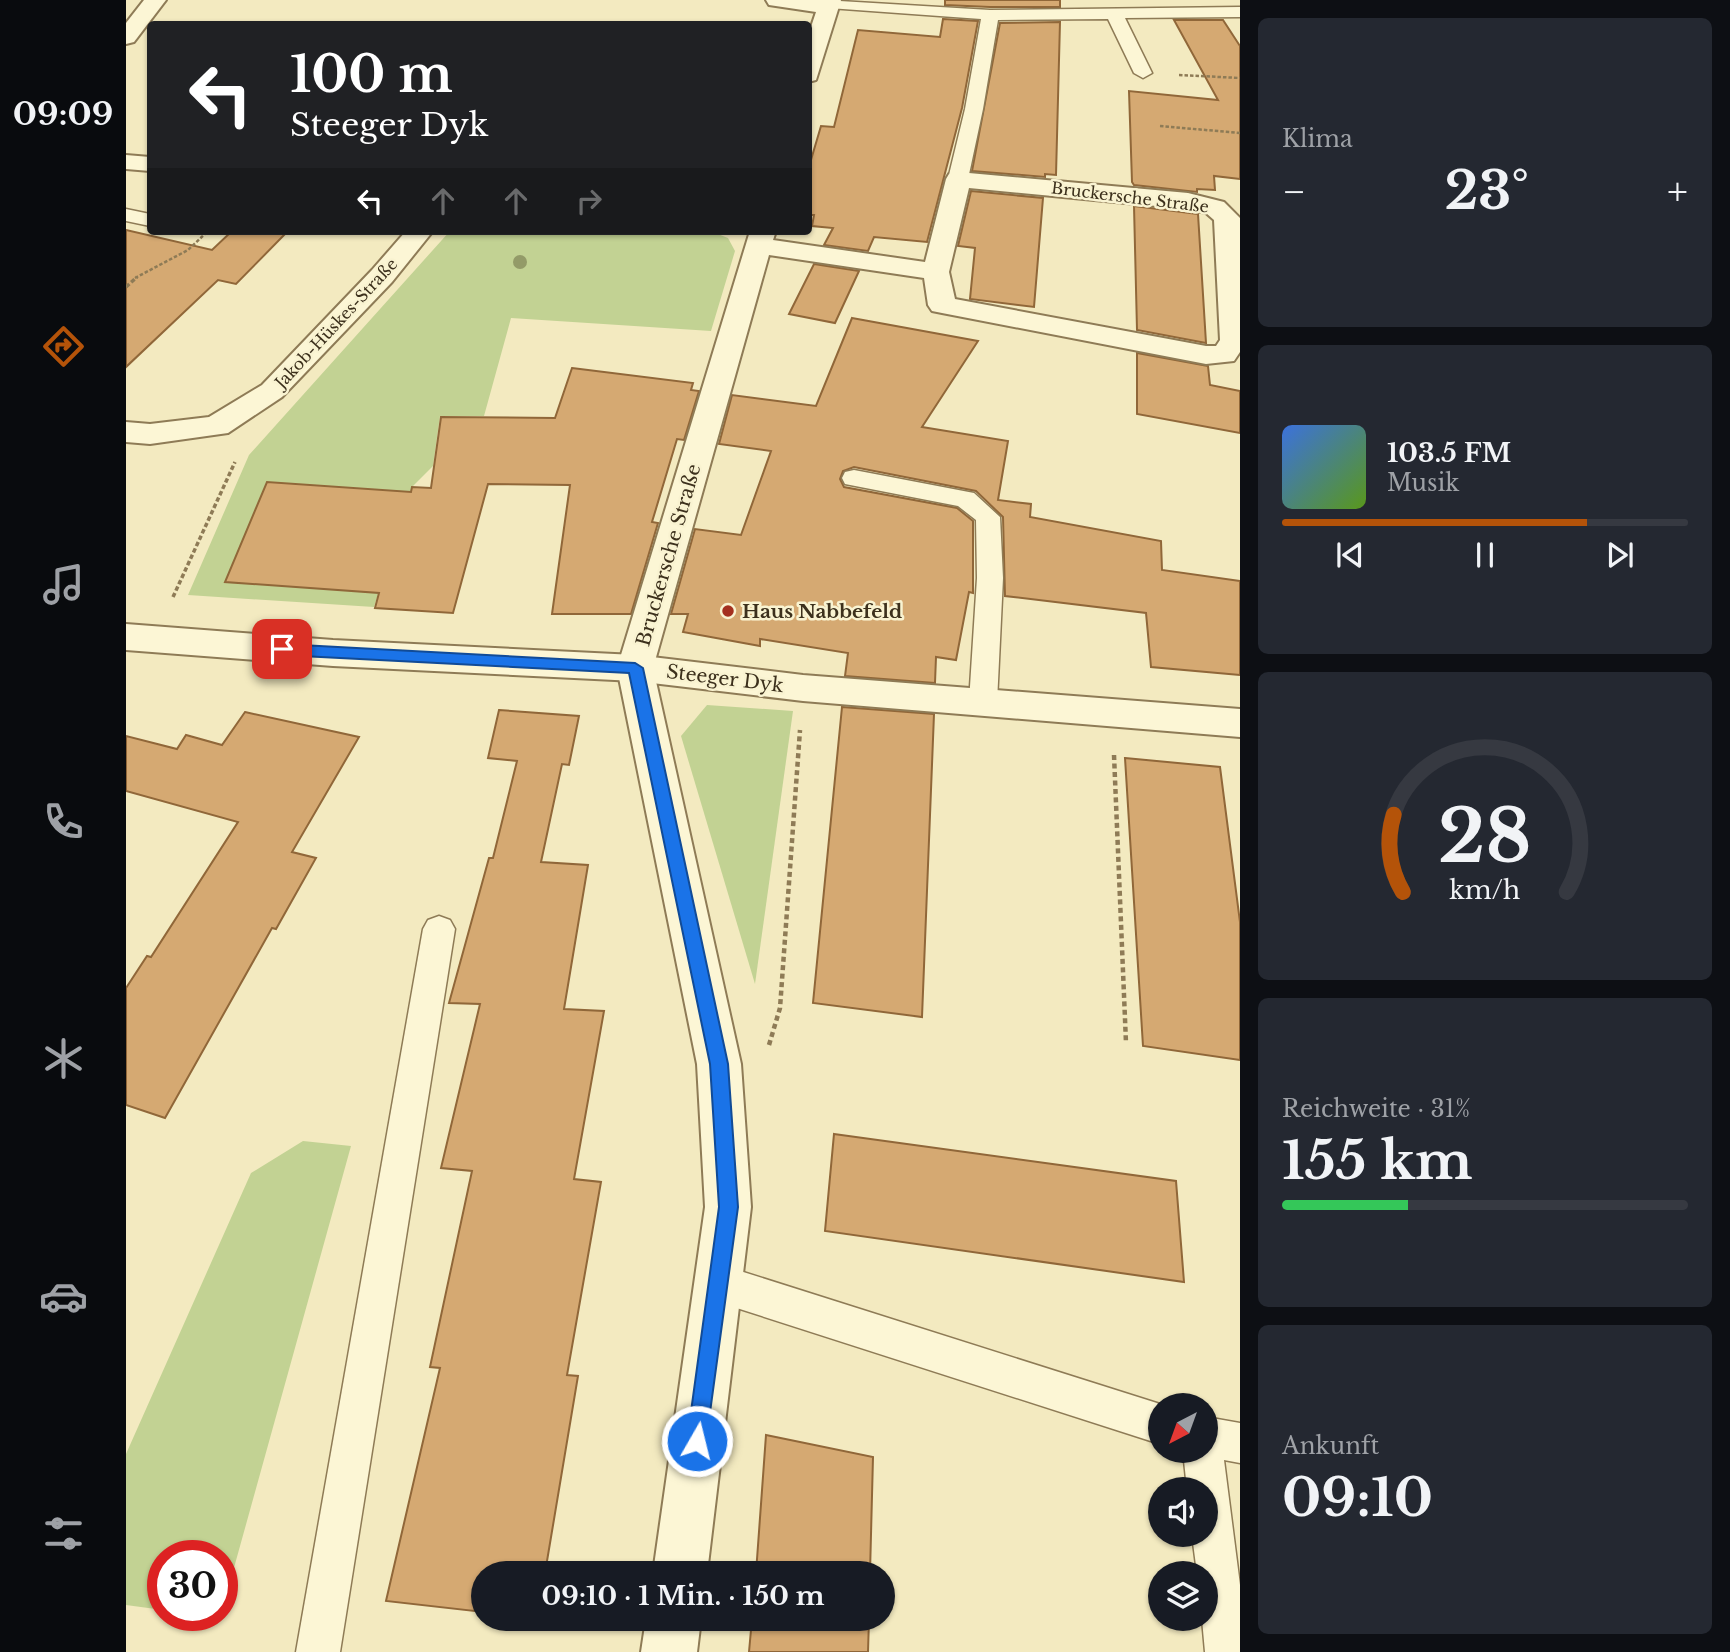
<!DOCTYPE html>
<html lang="de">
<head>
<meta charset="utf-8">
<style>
	body { margin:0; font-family:"Libre Baskerville",serif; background:#242831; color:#f1f3f6; height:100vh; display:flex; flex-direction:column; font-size:26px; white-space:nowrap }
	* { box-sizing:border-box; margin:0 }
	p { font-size:23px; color:#9ea1a6 }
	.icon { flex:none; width:38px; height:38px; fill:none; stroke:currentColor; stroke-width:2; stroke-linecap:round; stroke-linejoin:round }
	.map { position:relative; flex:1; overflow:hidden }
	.drawer { display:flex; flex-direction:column; gap:18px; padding:18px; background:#0d0f14; width:490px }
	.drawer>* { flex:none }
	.guide { position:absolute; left:21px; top:21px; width:665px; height:214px; border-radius:7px; box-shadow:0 2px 5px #0004; background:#202124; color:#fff; overflow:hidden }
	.needle { width:46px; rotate:221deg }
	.controls { position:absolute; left:1022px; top:1393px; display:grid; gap:14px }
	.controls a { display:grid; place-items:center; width:70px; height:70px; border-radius:50%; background:#171b24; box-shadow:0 2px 5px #0004; font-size:35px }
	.speed { position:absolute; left:21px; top:1540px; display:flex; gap:14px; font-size:35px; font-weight:700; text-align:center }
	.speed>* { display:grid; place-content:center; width:91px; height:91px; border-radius:50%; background:#171b24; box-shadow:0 2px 5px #0004; line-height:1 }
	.speed .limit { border:10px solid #d22; background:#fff; color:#111 }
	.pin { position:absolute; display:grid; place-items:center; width:60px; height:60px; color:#fff; margin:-30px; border-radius:14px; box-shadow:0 4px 10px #0006 }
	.me { position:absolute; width:77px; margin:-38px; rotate:8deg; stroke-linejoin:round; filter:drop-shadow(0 0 5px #0008) }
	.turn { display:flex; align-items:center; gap:24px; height:147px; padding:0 28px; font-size:32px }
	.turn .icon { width:91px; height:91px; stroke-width:2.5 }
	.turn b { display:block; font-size:49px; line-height:60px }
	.lanes { display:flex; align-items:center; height:66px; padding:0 28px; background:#0003; justify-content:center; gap:35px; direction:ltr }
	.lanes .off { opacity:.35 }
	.big { font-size:52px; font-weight:800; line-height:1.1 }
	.drawer .tile { flex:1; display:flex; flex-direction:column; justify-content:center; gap:10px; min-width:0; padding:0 24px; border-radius:10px; background:#242831 }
	.drawer .dial { align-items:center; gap:0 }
	.dial svg { height:182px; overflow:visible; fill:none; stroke:#363941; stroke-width:7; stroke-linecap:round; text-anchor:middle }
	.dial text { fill:#f1f3f6; stroke:none }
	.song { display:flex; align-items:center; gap:21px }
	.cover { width:84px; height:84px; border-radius:10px; background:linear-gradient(135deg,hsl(220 70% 55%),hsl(90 70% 35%)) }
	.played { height:7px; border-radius:4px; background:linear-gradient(90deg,#b45309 75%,#363941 75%) }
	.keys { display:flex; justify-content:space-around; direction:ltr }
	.heat { display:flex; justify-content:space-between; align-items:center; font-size:38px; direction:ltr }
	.charge { height:10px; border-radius:5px; background:linear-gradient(90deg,#34c759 31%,#363941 0) }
	.trip { position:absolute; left:345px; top:1561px; width:424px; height:70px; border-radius:35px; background:#171b24; box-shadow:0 2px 5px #0004; font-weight:800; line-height:70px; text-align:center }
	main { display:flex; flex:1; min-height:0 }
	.dock { display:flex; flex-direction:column; width:126px; justify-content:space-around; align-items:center; background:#090b0e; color:#9ea1a6 }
	.dock .icon { width:49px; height:49px }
	.dock .on { color:#b45309 }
	.dock b { font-size:32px; color:#f1f3f6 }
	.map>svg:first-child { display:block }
	.green { fill:#c2d293 }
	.building { fill:#d5a972; stroke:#906739; stroke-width:2 }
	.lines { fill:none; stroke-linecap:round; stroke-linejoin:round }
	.service-casing { stroke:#8e7b56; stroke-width:3 }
	.minor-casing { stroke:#8e7b56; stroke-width:4 }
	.tertiary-casing { stroke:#8e7b56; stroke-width:4 }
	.path-far2 { stroke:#8e7b56; stroke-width:2.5; stroke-dasharray:3.5 2; stroke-linecap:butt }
	.path-far1 { stroke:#8e7b56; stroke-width:3.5; stroke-dasharray:4.5 2.5; stroke-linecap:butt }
	.path { stroke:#8e7b56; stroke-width:4.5; stroke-dasharray:5 3.5; stroke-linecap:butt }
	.service { fill:#fcf6d5; fill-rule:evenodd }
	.minor { fill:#fcf6d5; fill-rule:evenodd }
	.tertiary { fill:#fcf6d5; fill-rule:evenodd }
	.tree { fill:#939b68 }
	.route { fill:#1a73e8; stroke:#114b97; stroke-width:2 }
	.poi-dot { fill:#a4301f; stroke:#f9f3d1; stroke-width:2.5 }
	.labels { text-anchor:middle; stroke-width:5; stroke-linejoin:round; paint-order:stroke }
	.far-street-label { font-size:16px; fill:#3c301c; stroke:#f9f3d1 }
	.street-label { font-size:19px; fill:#3c301c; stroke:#f9f3d1 }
	.poi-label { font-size:19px; font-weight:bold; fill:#3c301c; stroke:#f9f3d1; text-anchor:start }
</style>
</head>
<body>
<main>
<nav class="dock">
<b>09:09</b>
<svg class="icon on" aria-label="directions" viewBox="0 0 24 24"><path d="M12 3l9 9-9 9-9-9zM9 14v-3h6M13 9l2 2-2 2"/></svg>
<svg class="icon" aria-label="music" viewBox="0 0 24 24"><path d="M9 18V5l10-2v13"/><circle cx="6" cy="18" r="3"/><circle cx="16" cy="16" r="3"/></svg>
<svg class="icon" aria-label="phone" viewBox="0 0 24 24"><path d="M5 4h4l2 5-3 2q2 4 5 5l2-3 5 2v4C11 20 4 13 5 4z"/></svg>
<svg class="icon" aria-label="climate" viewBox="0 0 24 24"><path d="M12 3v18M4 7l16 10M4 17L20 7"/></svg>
<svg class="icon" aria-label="car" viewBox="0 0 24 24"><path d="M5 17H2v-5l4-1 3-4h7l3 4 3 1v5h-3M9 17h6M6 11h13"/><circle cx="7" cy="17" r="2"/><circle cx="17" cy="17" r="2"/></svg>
<svg class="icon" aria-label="filters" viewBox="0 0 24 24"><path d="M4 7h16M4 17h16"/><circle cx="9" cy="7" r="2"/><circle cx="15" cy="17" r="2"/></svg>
</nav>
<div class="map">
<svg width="1114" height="1652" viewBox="0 0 1114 1652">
	<rect width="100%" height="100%" fill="#f3eac0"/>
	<g class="green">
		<path d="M324,231H584L602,238L609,251L585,331L385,318L358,416H314L307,466L286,487L248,607L62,595L123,455Z"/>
		<path d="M581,705L667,711L629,984L555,736Z"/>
		<path d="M177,1141L225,1146L96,1611V1556H37V1610L0,1605V1454L125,1173Z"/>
	</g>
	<g class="building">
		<path d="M819,0H934V7H864L819,5Z"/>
		<path d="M817,19L852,21L836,108L801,242L748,237L742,251L698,245L707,228L686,226L688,215H682V170L695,126L708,127L732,30L814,37Z"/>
		<path d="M1048,20H1097L1114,46V179L1088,176L1089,190L1071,189V192L1008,185L1006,182L1003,91L1092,100Z"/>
		<path d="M934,22L930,175L919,174V177L846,171L874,23Z"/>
		<path d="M845,191L917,198L908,307L844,299L849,248L832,246Z"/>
		<path d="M1008,206L1072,214L1080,343L1011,330Z"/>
		<path d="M0,230L86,250L106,231H162L110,284L92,280L0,367Z"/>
		<path d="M688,264L733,271L709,323L663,314Z"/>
		<path d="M726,318L852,341L796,427L882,441L872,500L905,504L904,517L1035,541L1036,570L1114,581V675L1025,667L1020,613L879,596L877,517L850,491L728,467L717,471L714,479L718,487L831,508L847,521V593L843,592L830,660L810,657L809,683L719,676L722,653L634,639V646L557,632L562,614H545L569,529L615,535L645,451L593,444L606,395L690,406Z"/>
		<path d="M1011,353L1082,366L1084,385L1114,391V433L1011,414Z"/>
		<path d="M446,368L567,383L565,390L573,391L558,440L551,439L526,522L532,523L505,614H426L444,485L362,484L327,613L249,608L253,593L99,582L141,482L285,492L286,487L305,488L315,417L429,418Z"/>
		<path d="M716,707L808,714L796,1017L687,1003Z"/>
		<path d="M373,710L453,716L443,765L436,764L415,862L462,865L438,1009L478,1011L448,1179L475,1182L441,1375L452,1376L419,1573H357V1612L260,1601L314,1368L304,1367L346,1171L315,1168L354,1004L323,1003L363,858H367L391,761L362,758Z"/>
		<path d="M119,712L233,737L166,852L190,858L150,929L146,928L39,1118L0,1105V988L21,956L25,957L112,822L0,791V736L51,749L60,735L96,745Z"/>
		<path d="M999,758L1094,767L1114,922V1060L1017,1046Z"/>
		<path d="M708,1134L1050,1181L1058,1282L699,1231Z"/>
		<path d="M640,1435L747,1457L744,1573H630Z"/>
		<path d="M626,1619H743L742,1652H623Z"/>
	</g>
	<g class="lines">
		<defs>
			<g id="service">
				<path d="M697,0L864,10L1114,7V17L999,18L1026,73L1017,78L1008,73L982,19L872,20L857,109L842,179L832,185L822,179L839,109L855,19L703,8L697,6L695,3Z"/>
				<path d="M0,209L24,214V226L0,221Z"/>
				<path d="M728,470L848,493L874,517L877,578L871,702L867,709L857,712L847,709L843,702L851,578L850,520L832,506L719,484L716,478L719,472Z"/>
				<path d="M313,916L324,920L329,929L214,1652H170L297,929L302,920Z"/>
				<path d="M592,1264L1034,1404L1036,1405L1034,1444L592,1302L579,1296L573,1283L579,1270Z"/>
				<path d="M1080,1417L1114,1423V1463L1098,1460L1114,1585V1652H1079L1076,1619H1080V1573H1071L1066,1535H1080V1489H1061L1057,1451H1080Z"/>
			</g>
			<g id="minor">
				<path d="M18,0H40L8,42L0,44V23Z"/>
				<path d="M640,0H715L690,80L682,82V36L690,12L643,5Z"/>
				<path d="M0,155L24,157V171L0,169Z"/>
				<path d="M832,172L1062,193L1098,202L1114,218V352L1108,361L1080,364L816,313L806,311L802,305L798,278L643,255L527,668L615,1064L625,1207L581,1573H527L579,1207L571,1064L491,668L624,231H650L647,240L799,262L820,179L823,174ZM843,188L1062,209L1080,213L1088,220L1094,340L1090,346H1080L829,299L823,272Z"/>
				<path d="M280,231H307L266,282L156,397L102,433L24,444L0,442V422L24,424L83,417L136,385L246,270Z"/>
				<path d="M520,1619H575L571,1652H515Z"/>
			</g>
			<path id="tertiary" d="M0,624L207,640L509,655L677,675L1114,709V737L677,701L509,681L207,666L0,650Z"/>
		</defs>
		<use href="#service" class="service-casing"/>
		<use href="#minor" class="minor-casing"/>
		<use href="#tertiary" class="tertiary-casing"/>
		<g class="path-far2">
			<path d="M1053,75L1114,78"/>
			<path d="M1034,126L1114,133"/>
			<path d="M9,278L62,250L82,231"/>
		</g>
		<g class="path-far1">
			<path d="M0,287L11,277"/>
			<path d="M47,597L109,462"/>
		</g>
		<g class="path">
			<path d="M988,755L1000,1043"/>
			<path d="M643,1045L654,1008L674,730"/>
		</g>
		<use href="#service" class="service"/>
		<use href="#minor" class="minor"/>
		<use href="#tertiary" class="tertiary"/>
	</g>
	<circle class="tree" cx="394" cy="262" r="7"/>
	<path class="route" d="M156,644L509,663L517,668L602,1064L612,1207L579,1449L571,1452L564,1449L561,1441L593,1207L584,1064L503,673L156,655L149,649Z"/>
	<circle class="poi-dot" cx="602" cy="611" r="7"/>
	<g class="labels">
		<g class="far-street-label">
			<text transform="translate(1004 197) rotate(7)" y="6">Bruckersche Straße</text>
			<text transform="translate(210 323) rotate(-47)" y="6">Jakob-Hüskes-Straße</text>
		</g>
		<g class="street-label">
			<text transform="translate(542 555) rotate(-74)" y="7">Bruckersche Straße</text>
			<text transform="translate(599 678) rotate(7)" y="7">Steeger Dyk</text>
		</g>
		<g class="poi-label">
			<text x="616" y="618">Haus Nabbefeld</text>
		</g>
	</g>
</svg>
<div class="controls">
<a><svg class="needle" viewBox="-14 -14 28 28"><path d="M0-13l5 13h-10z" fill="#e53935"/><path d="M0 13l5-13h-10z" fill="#9ea1a6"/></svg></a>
<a><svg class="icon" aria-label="sound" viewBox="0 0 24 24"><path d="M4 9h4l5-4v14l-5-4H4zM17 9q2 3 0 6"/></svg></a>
<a><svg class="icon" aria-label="layers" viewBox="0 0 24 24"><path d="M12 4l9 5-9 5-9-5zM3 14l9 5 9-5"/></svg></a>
</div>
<div class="speed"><div class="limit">30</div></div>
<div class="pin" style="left:156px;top:649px;background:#d93025"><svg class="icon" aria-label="arrive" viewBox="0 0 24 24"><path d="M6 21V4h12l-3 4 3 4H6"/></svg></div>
<svg class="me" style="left:571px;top:1441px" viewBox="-20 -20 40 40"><circle r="17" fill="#1a73e8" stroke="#fff" stroke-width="3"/><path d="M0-11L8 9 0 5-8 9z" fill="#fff"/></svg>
<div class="trip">09:10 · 1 Min. · 150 m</div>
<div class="guide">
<div class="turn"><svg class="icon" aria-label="left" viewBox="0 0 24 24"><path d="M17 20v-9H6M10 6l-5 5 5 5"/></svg><div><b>100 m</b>Steeger Dyk</div></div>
<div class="lanes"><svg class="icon" aria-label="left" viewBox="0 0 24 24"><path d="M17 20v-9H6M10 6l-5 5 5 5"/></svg><svg class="icon off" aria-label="ahead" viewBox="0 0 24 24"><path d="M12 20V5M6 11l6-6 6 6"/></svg><svg class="icon off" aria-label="ahead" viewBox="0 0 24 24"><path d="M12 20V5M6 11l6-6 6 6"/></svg><svg class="icon off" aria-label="right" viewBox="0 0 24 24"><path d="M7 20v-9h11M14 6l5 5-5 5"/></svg></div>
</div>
</div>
<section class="drawer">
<div class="tile"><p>Klima</p>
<div class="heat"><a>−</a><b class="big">23°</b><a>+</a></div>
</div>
<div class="tile">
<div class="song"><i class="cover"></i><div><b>103.5 FM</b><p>Musik</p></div></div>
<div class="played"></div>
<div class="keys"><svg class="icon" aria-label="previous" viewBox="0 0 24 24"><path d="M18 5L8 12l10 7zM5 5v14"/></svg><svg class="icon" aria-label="pause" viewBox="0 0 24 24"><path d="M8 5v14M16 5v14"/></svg><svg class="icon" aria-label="next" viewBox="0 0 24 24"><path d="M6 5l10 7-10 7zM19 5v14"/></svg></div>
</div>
<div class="tile dial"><svg viewBox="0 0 100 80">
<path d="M14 69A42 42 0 1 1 86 69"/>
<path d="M14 69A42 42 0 0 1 10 35" stroke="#b45309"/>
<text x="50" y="56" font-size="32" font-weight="700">28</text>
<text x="50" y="72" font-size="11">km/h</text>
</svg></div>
<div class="tile"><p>Reichweite · 31%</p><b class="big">155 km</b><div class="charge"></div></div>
<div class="tile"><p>Ankunft</p><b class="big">09:10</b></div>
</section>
</main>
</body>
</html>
